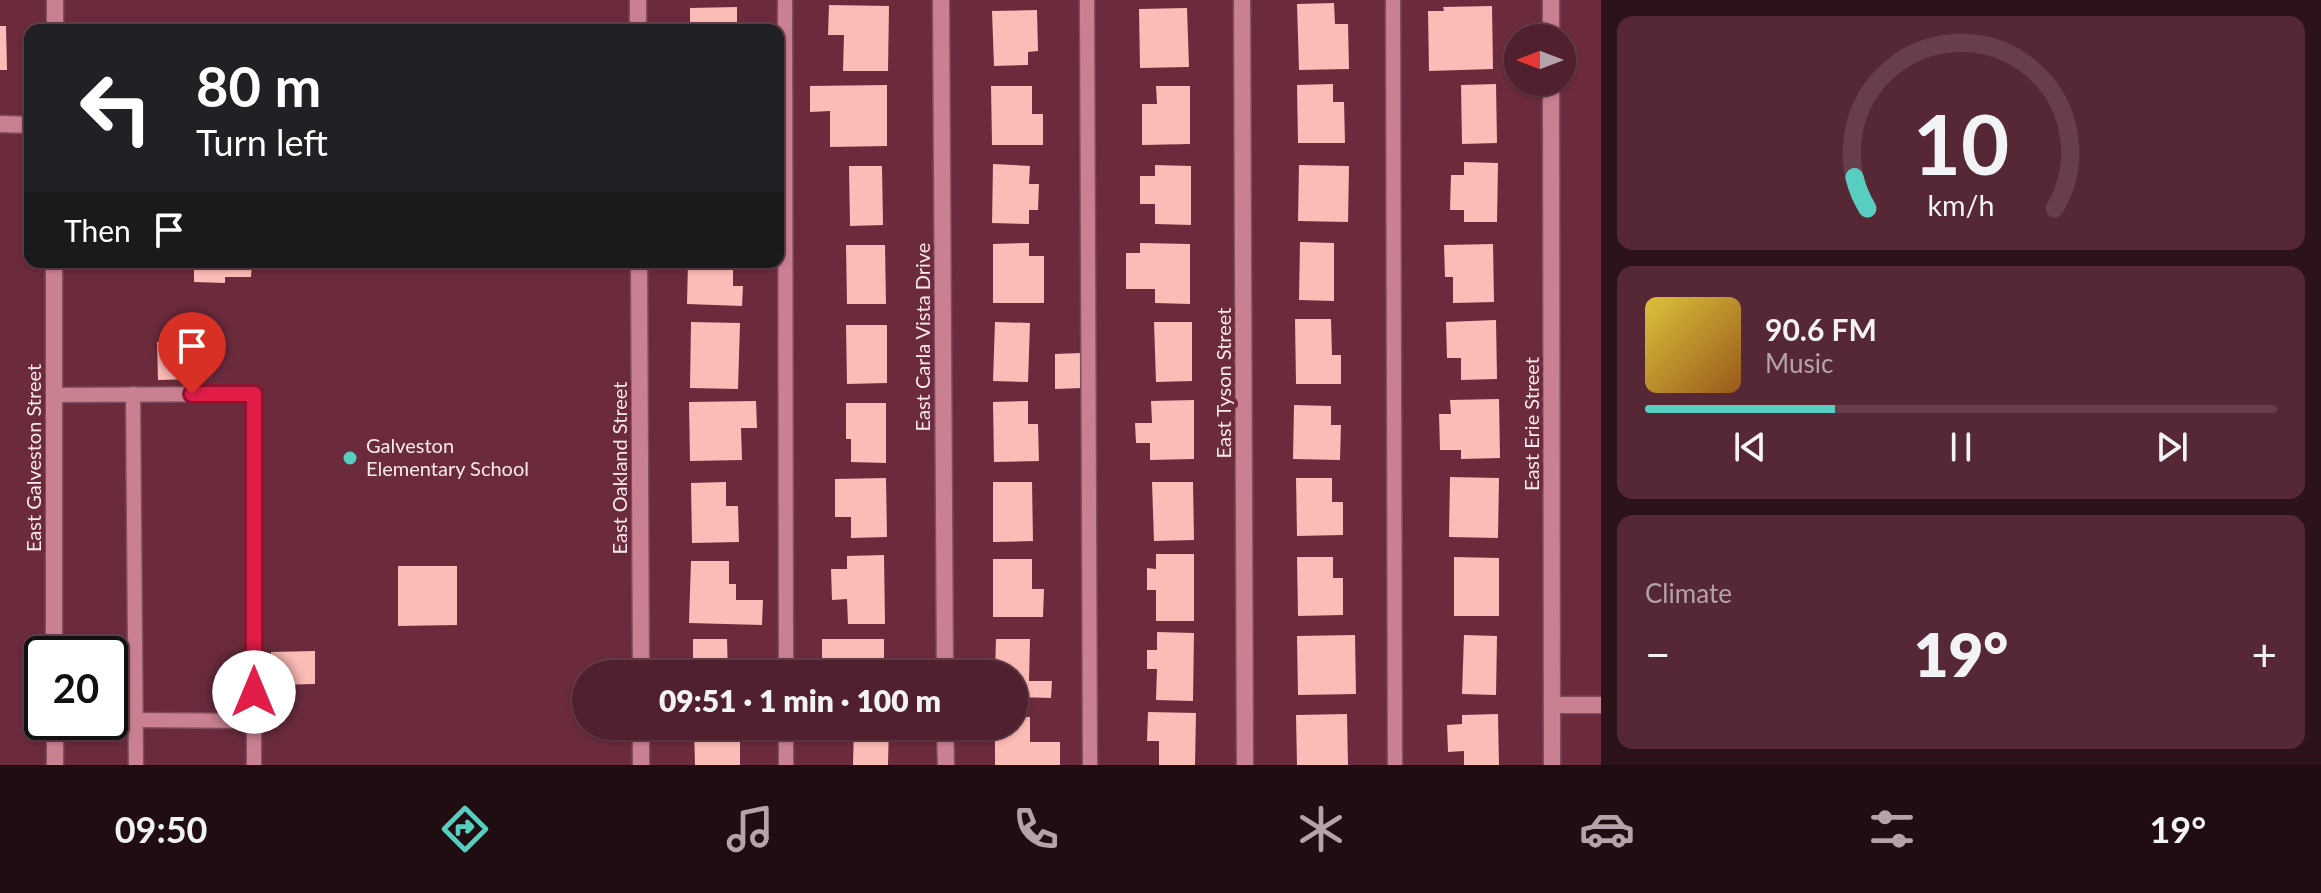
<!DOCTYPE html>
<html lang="en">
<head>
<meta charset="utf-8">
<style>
	body { margin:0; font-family:Lato,sans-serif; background:#562836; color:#f1f3f6; height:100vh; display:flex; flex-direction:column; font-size:30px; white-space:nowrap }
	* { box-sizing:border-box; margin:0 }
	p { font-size:26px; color:#b4a3aa }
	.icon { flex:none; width:44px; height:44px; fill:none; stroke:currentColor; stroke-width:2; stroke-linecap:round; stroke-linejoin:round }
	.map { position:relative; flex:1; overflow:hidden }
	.panel { display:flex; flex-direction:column; gap:16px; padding:16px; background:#2c1219; width:720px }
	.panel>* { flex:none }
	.top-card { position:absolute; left:24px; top:24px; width:760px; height:244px; border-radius:16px; box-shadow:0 2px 6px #0004,0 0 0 2px #673e4a; background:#202124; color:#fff; overflow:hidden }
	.needle { width:52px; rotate:270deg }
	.buttons { position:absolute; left:1504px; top:24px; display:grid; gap:16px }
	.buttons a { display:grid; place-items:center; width:72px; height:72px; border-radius:50%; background:#50202e; box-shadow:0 2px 6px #0004,0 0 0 2px #673e4a; font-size:40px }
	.speed { position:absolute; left:24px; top:636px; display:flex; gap:16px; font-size:40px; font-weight:700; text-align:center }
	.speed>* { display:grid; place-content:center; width:104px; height:104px; border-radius:50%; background:#50202e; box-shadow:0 2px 6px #0004,0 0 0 2px #673e4a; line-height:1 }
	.speed .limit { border:4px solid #111; border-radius:12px; background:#fff; color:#111 }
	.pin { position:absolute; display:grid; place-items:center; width:68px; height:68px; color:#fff; margin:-82px -34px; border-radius:50% 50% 50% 0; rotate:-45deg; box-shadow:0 0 8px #0007 }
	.pin .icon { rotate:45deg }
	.me { position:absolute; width:88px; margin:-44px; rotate:0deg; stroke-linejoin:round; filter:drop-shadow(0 0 6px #0008) }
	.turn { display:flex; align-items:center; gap:28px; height:168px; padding:0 40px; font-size:36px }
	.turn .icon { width:104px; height:104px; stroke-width:2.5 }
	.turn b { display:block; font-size:56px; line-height:68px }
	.then { display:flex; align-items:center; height:76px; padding:0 40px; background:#0003; gap:16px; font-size:30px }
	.big { font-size:60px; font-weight:800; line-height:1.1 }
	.panel .tile { flex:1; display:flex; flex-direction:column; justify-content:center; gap:12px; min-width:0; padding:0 28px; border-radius:16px; background:#562836 }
	.panel .dial { align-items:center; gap:0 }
	.dial svg { height:208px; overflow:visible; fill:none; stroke:#673e4a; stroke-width:7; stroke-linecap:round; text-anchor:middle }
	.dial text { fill:#f1f3f6; stroke:none }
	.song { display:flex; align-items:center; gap:24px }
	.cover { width:96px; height:96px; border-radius:12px; background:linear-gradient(135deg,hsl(50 70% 55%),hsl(30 70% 35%)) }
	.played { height:8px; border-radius:4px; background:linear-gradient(90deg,#58cec0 30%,#673e4a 30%) }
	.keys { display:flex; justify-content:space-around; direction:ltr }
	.heat { display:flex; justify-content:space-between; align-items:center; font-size:44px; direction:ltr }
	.trip { position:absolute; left:572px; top:660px; width:456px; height:80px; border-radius:40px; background:#50202e; box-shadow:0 2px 6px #0004,0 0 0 2px #673e4a; font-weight:800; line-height:80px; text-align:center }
	.tabs { display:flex; height:128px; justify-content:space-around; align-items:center; background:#200d12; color:#b4a3aa }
	.tabs .icon { width:56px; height:56px }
	.tabs .active { color:#58cec0 }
	.tabs b { font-size:36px; color:#f1f3f6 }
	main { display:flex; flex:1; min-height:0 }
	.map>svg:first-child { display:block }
	.building { fill:#fbbbb6 }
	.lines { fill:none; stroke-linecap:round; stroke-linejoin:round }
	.service-casing { stroke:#7e4c5d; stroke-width:17 }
	.minor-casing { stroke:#7e4c5d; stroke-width:19 }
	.tertiary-casing { stroke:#7e4c5d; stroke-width:19 }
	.service { stroke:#c98091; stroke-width:14 }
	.minor { stroke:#c98091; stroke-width:16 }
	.tertiary { stroke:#c98091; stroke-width:16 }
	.route-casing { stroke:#92132f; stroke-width:20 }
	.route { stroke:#e11d48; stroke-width:14 }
	.poi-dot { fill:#58cec0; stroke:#6b2b3d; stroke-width:3 }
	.labels { text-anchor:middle; stroke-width:8; stroke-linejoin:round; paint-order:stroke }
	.street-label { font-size:20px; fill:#fcebee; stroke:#6b2b3d }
	.poi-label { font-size:20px; fill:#fcebee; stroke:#6b2b3d; text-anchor:start }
</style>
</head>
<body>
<main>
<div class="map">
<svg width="1601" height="765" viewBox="0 0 1601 765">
	<rect width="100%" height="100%" fill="#6b2b3d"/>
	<g class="building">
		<path d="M1334,3L1335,24H1348L1349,69L1299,70L1297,4Z"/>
		<path d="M829,5L889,6L888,71H843L844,35H828Z"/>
		<path d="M1492,6L1493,69L1429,71L1428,11H1444L1443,7Z"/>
		<path d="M737,7V30H690V8Z"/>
		<path d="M1187,8L1189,67L1140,68L1139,9Z"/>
		<path d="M1037,10L1038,51L1028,52V65L994,66L992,11Z"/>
		<path d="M0,26H6L7,70H0Z"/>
		<path d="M1333,84V102H1344L1345,143H1298L1297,85Z"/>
		<path d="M1496,84L1497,143L1462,144L1461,85Z"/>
		<path d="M887,85V146L830,147V111L810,112V86Z"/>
		<path d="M991,86H1032V114H1043V145H992Z"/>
		<path d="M1156,86H1190V144L1142,145V104H1157Z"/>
		<path d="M1464,162L1498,163L1497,222H1464V210H1450L1451,175H1464Z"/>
		<path d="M993,164L1030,166L1029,184H1039L1038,210H1029V224L992,223Z"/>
		<path d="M1155,165L1191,166V225L1155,224V204H1140V176H1155Z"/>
		<path d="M1299,165L1349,166L1348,222L1298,221Z"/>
		<path d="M849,166H882L883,225L850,226Z"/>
		<path d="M1300,242L1334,243V301L1299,300Z"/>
		<path d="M1029,243V256H1044V303H993V244Z"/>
		<path d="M1140,243L1190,244V304L1155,303V289H1126V253H1140Z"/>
		<path d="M1493,244L1494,302L1453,303V277H1445L1444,245Z"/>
		<path d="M846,245H885L886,304H847Z"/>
		<path d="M194,262H252L251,277H225V283L194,282Z"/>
		<path d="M688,262H722V269L733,270V286H743L742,306L687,304Z"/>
		<path d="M1295,319H1331L1332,355H1341V384H1296Z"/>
		<path d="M1496,320L1497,379L1461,380V358H1447L1446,322Z"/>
		<path d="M691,322L740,323L738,389L690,388Z"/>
		<path d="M995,322L1030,323L1028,382L993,381Z"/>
		<path d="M1154,322H1192V381L1156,382Z"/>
		<path d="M846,325H887V383L847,384Z"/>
		<path d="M194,341L195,379L158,380L157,342Z"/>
		<path d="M1081,353L1082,388L1055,389V354Z"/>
		<path d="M1499,399L1500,458L1461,459V450H1440L1439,414H1451L1450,400Z"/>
		<path d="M1194,400V459L1150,460V443H1136L1135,423H1152L1151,401Z"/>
		<path d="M756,401L757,428H741L742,460L690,461L689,402Z"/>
		<path d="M1028,401V424H1038L1039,461L994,462L993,402Z"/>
		<path d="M846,403H886V463L851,462V439H846Z"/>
		<path d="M1294,405L1331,406V425H1341L1340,460L1293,459Z"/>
		<path d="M1450,477L1499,478L1498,538L1449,537Z"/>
		<path d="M886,478L887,537L851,538V517H835V479Z"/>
		<path d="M1296,478H1332V502H1343V535L1297,536Z"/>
		<path d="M726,482V506H738L739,542L692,543L691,483Z"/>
		<path d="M993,482H1032L1033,541L993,542Z"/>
		<path d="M1152,482H1193L1194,540L1154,541Z"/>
		<path d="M1156,554H1194V621H1156V590H1147V568L1156,569Z"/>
		<path d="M884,555L885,624H848L847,599L832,600L831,569H847V556Z"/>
		<path d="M1297,557H1333V578H1343V615L1298,616Z"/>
		<path d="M1454,557L1499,558V616H1454Z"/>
		<path d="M993,559H1032V589H1044L1043,617H993Z"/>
		<path d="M691,561H729V584H736V600H763L762,625L689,623Z"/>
		<path d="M398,566H457V625L398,626Z"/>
		<path d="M1157,632L1194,633L1193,701L1156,700L1157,669H1147V650H1157Z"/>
		<path d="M1355,635L1356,694L1298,695L1297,636Z"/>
		<path d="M1464,635L1497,636L1496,695L1462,694Z"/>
		<path d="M693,639H727L728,674H693Z"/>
		<path d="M822,639H884V674H842V664H822Z"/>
		<path d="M996,639H1030L1029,681H1052L1051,698L1014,697V674H995Z"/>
		<path d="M315,651V684L272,685L271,652Z"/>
		<path d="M1148,712L1196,713L1195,765H1159V741H1147Z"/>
		<path d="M1347,714L1348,765H1297L1296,715Z"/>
		<path d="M1498,714L1499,765H1464V751L1448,752L1447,725L1462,724V715Z"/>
		<path d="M1014,717H1030V742H1060V765H995V726H1014Z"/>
		<path d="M694,726H730V740H740V765H695Z"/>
		<path d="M854,726H889L888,765H853Z"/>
	</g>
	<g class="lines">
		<defs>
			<g id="service">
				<path d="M785,0L786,674"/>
				<path d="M1087,0L1090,765"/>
				<path d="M1393,0L1395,765"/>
				<path d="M133,394L136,765"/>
				<path d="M54,395L254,394V765"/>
				<path d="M136,720L254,721"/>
				<path d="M786,726V765"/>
			</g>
			<g id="minor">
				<path d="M638,0V30"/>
				<path d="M941,0L945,674"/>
				<path d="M1242,0L1245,765"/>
				<path d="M0,124L30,125"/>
				<path d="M639,262L641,674"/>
				<path d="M1552,705H1601"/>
				<path d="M641,726V765"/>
				<path d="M945,726L946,765"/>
			</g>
			<g id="tertiary">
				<path d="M1551,0V38"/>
				<path d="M55,30V0"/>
				<path d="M1551,82L1552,765"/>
				<path d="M54,262V654"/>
				<path d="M55,722V765"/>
			</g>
		</defs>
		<use href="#service" class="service-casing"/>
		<use href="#minor" class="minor-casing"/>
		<use href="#tertiary" class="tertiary-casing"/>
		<use href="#service" class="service"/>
		<use href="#minor" class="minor"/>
		<use href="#tertiary" class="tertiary"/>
	</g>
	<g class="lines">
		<defs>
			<path id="route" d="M192,394H254V692"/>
		</defs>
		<use href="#route" class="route-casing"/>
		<use href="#route" class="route"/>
	</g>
	<circle class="poi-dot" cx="350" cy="458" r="8"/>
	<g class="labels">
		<g class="street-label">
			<text transform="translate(923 337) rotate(-90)" y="7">East Carla Vista Drive</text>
			<text transform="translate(1224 383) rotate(-90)" y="7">East Tyson Street</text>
			<text transform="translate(1532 424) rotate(-90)" y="7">East Erie Street</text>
			<text transform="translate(34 458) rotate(-90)" y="7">East Galveston Street</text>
			<text transform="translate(620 468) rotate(-90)" y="7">East Oakland Street</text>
		</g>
		<g class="poi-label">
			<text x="366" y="453">Galveston<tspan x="366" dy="23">Elementary School</tspan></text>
		</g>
	</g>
</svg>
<div class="buttons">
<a><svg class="needle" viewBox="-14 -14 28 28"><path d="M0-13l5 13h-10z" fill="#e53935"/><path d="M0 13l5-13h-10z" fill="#b4a3aa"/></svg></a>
</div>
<div class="speed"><div class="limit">20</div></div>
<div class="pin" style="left:192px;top:394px;background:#d93025"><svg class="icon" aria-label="arrive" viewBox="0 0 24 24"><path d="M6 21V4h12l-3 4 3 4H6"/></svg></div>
<svg class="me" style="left:254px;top:692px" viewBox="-20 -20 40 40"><circle r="19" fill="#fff"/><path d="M0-13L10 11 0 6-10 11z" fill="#e11d48"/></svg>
<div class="trip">09:51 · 1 min · 100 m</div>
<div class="top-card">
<div class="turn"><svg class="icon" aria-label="left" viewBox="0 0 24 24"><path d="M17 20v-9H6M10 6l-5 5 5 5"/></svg><div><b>80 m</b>Turn left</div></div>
<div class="then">Then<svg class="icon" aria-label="arrive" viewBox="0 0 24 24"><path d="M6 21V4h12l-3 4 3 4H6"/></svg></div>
</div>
</div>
<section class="panel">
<div class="tile dial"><svg viewBox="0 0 100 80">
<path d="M14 69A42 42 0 1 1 86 69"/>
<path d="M14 69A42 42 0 0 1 9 57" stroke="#58cec0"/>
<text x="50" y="56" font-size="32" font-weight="700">10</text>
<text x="50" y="72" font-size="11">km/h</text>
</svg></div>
<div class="tile">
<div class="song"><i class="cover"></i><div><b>90.6 FM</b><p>Music</p></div></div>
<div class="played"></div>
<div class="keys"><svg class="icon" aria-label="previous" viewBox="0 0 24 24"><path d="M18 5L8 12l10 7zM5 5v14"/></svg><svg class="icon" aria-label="pause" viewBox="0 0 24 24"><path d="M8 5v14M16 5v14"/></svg><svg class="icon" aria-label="next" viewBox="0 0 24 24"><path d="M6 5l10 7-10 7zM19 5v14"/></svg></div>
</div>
<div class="tile"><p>Climate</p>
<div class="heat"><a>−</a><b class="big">19°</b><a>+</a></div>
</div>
</section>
</main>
<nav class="tabs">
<b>09:50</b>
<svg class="icon active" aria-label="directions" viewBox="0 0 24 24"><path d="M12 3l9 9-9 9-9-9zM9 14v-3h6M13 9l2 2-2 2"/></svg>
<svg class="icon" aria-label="music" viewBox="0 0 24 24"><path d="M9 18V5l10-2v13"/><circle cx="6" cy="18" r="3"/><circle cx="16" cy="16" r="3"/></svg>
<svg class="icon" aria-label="phone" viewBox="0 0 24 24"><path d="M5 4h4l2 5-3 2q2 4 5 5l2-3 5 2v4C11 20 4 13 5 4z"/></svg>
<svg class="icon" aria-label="climate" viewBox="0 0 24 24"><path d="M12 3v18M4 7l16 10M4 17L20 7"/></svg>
<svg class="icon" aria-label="car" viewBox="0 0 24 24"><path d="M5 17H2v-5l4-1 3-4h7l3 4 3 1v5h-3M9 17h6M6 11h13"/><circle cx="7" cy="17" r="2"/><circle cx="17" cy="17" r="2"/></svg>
<svg class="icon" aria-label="filters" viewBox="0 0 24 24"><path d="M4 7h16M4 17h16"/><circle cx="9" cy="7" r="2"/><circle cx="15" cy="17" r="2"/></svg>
<b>19°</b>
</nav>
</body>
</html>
